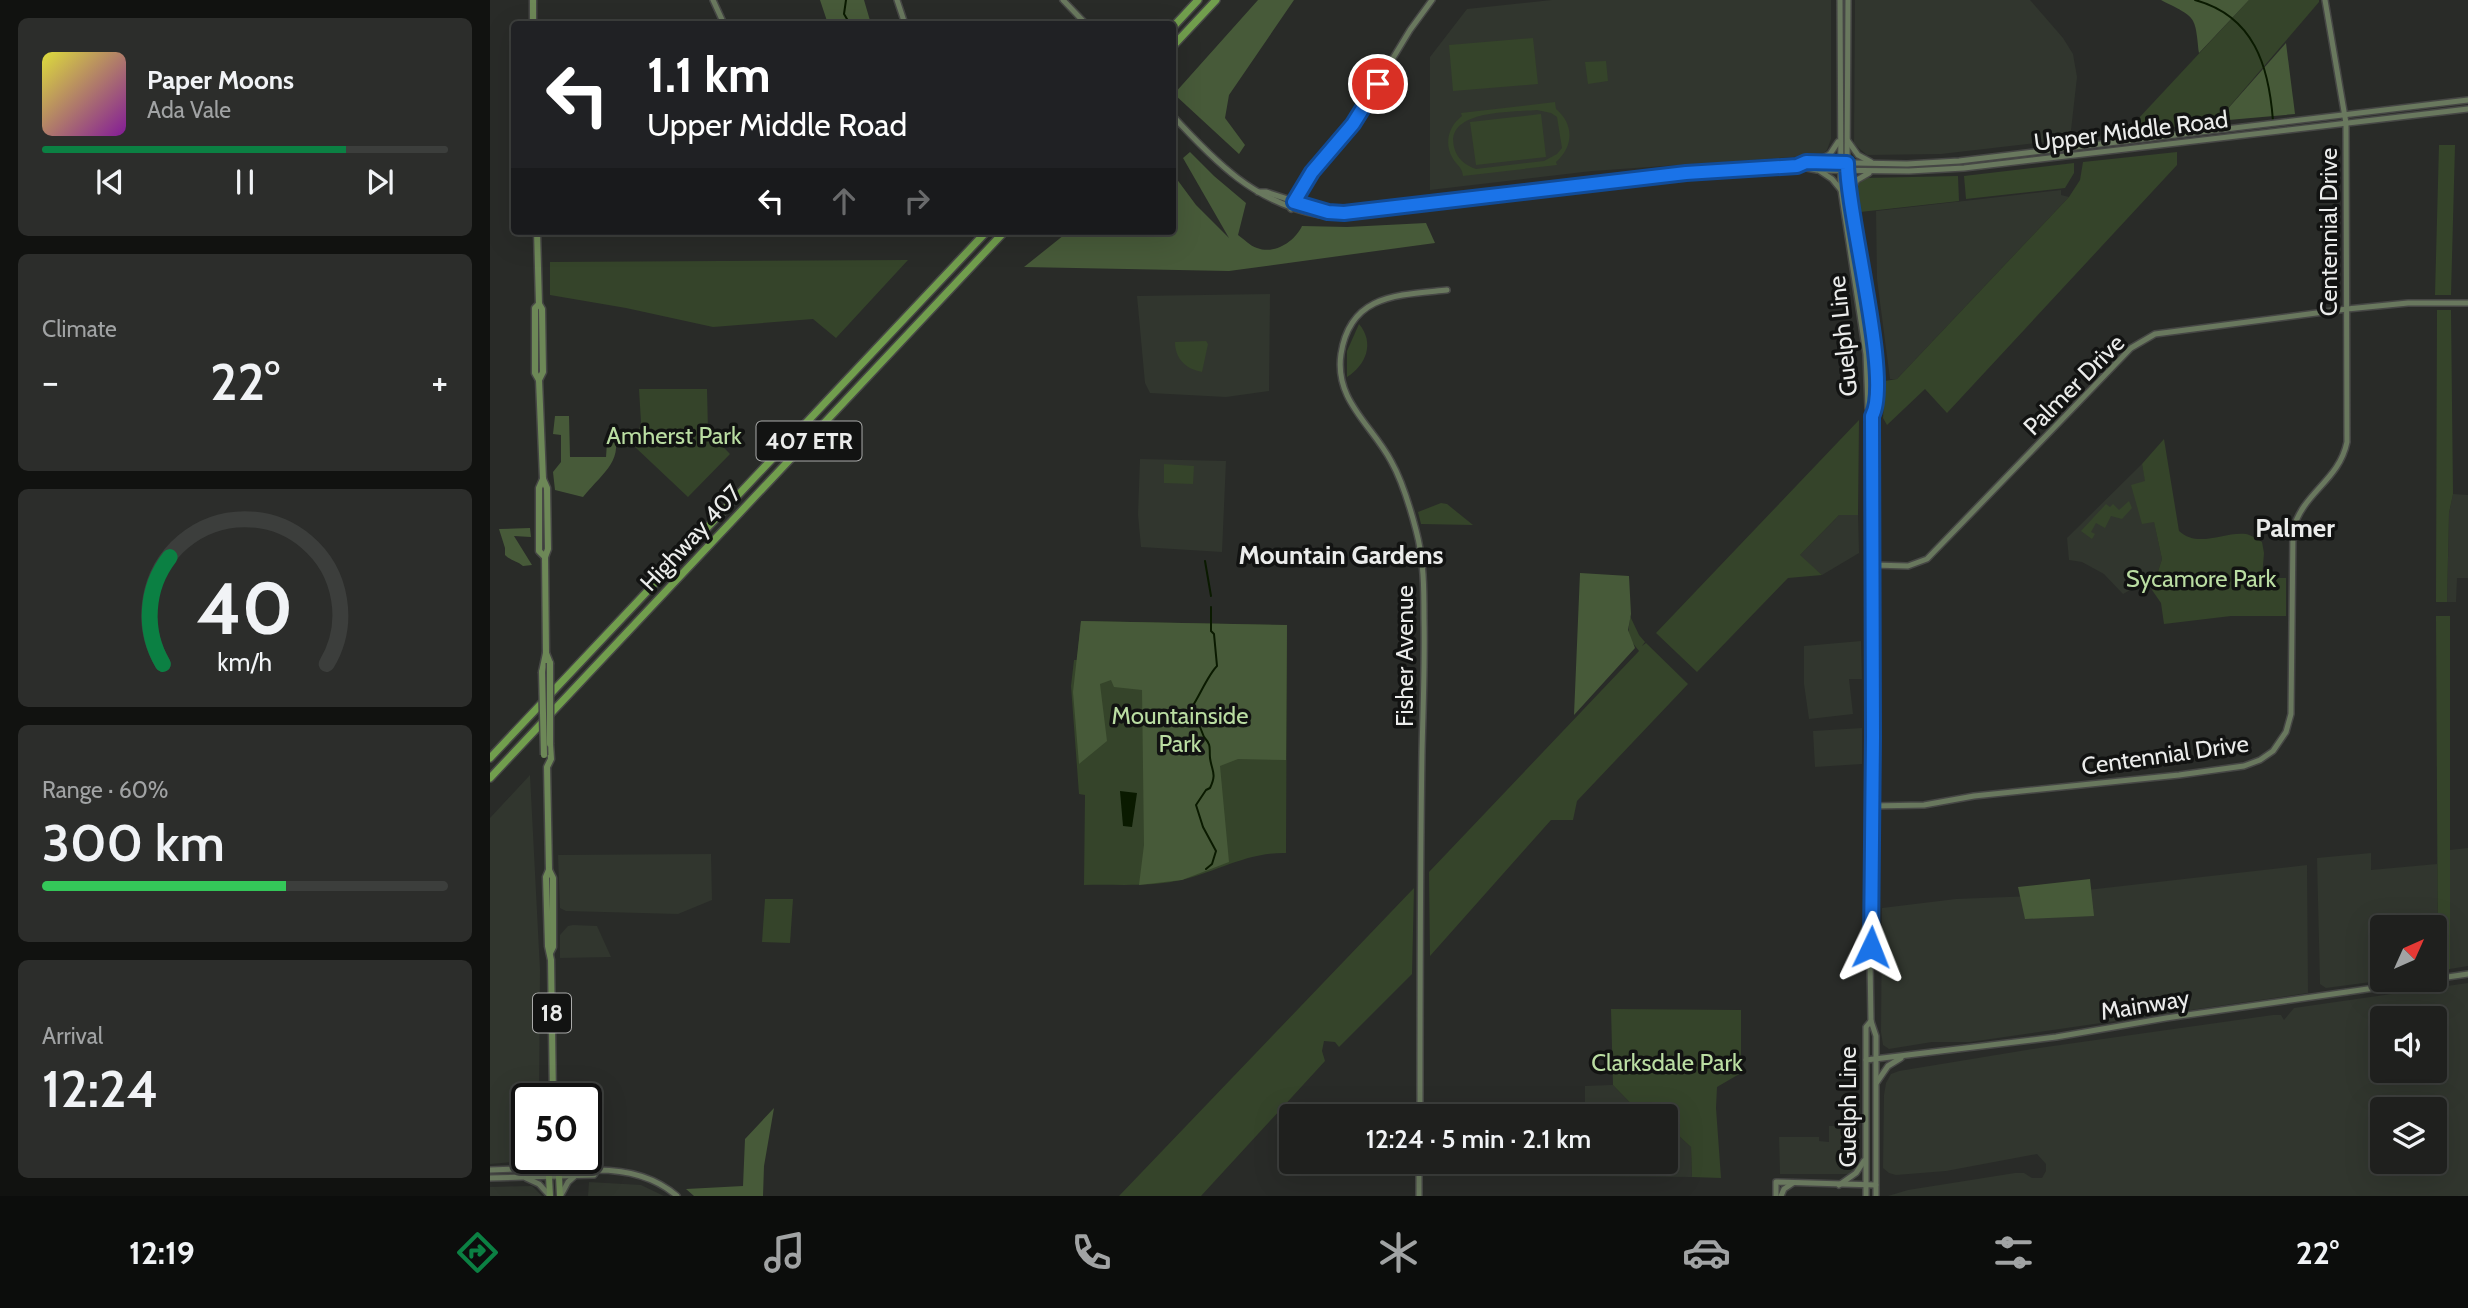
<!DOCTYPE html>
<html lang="en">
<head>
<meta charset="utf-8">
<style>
	body { margin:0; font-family:Cabin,sans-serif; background:#2c2d2b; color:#f1f3f6; height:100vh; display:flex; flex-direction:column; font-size:26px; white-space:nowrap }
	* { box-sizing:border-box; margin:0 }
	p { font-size:23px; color:#a1a3a4 }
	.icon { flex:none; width:38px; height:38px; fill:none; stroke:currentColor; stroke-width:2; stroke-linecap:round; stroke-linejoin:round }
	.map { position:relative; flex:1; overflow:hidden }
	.panel { display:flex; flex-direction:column; gap:18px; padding:18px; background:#111210; width:490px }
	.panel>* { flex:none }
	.top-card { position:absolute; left:21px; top:21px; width:665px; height:214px; border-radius:7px; box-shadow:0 7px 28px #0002,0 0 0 2px #3c3e3c; background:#202124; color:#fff; overflow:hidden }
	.needle { width:46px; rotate:45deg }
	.buttons { position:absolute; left:1880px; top:915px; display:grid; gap:14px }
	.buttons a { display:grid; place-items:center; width:77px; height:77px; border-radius:7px; background:#1f201e; box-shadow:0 7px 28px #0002,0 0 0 2px #3c3e3c; font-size:35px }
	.speed { position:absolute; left:21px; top:1083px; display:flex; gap:14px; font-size:35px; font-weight:700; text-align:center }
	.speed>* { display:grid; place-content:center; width:91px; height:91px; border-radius:50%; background:#1f201e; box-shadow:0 7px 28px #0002,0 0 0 2px #3c3e3c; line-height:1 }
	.speed .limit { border:4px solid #111; border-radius:10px; background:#fff; color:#111 }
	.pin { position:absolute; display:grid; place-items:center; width:60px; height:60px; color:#fff; margin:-30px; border:4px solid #fff; border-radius:50%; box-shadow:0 2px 7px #0007 }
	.me { position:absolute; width:77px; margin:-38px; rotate:2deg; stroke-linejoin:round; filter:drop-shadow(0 0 5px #0008) }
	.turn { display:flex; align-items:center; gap:24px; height:147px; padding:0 21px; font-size:32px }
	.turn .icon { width:91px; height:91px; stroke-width:2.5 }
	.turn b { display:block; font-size:49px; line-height:60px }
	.lanes { display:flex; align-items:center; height:66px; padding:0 21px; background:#0003; justify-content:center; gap:35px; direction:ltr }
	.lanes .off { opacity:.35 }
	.big { font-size:52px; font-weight:600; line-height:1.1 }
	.panel .card { flex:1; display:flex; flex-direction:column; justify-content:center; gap:10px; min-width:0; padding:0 24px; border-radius:10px; background:#2c2d2b }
	.panel .dial { align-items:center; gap:0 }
	.dial svg { height:182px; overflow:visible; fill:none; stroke:#3c3e3c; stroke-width:7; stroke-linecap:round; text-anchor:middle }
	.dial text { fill:#f1f3f6; stroke:none }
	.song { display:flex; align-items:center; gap:21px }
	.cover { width:84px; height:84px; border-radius:10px; background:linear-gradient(135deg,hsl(60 70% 55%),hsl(290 70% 35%)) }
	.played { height:7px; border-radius:4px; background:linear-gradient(90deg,#0b8043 75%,#3c3e3c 75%) }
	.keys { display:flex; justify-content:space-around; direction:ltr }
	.heat { display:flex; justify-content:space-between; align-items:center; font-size:38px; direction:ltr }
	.charge { height:10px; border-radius:5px; background:linear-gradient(90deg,#34c759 60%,#3c3e3c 0) }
	.trip { position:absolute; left:789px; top:1104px; width:399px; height:70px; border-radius:7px; background:#1f201e; box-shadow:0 7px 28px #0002,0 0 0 2px #3c3e3c; font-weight:600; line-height:70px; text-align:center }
	.dock { display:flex; height:112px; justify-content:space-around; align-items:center; background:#0c0d0c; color:#a1a3a4 }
	.dock .icon { width:49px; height:49px }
	.dock .on { color:#0b8043 }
	.dock b { font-size:32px; color:#f1f3f6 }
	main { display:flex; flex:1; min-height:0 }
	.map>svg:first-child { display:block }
	.built { fill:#31362e; fill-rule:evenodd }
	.green { fill:#35442a; fill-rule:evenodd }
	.forest { fill:#475a39 }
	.water { fill:#0a1a00 }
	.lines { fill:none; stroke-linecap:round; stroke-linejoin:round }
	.stream { stroke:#0a1a00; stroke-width:2 }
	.secondary-casing { stroke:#464745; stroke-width:8 }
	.primary-casing { stroke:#464745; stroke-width:9 }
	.highway-casing { stroke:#464745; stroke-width:10 }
	.secondary { stroke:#69785e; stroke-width:5 }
	.primary { stroke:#6d8857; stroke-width:6 }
	.highway { stroke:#719e4d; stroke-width:7 }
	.primary-bridge-casing { stroke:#464745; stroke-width:9; stroke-linecap:butt }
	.primary-bridge { stroke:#6d8857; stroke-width:6 }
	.route-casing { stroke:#114b97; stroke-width:18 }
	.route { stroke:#1a73e8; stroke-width:12 }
	.labels { text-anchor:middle; stroke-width:7; stroke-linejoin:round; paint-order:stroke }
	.shield { fill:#121312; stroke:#aaabaa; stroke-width:2 }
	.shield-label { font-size:23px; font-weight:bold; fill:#ebeceb }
	.street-label { font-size:24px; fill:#ebeceb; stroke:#121312 }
	.park-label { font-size:24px; fill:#badda2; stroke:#121312 }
	.neighbourhood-label { font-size:26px; font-weight:bold; fill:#ebeceb; stroke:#121312 }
</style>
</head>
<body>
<main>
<section class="panel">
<div class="card">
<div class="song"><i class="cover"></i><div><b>Paper Moons</b><p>Ada Vale</p></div></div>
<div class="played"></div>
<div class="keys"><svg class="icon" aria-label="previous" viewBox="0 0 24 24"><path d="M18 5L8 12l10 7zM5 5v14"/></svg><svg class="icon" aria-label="pause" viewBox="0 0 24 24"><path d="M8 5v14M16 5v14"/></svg><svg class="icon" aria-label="next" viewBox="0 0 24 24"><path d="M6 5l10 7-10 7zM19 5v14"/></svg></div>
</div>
<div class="card"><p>Climate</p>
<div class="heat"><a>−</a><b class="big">22°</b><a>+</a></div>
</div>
<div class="card dial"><svg viewBox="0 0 100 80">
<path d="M14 69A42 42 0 1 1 86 69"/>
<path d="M14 69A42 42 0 0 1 17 22" stroke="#0b8043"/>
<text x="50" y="56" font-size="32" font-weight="700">40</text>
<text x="50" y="72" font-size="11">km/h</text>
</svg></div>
<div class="card"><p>Range · 60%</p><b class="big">300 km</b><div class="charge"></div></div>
<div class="card"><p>Arrival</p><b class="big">12:24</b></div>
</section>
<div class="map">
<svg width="1978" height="1196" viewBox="0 0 1978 1196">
	<rect width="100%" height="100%" fill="#292b28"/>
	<g class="built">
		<path d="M1062,0H1341V139L1337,150L1332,155L1102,171L940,190V57L977,9Z"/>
		<path d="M1365,0H1540L1573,38L1583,54L1587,77L1580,139L1451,154L1377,155L1364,144Z"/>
		<path d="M1571,190V195L1579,197L1407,379H1400L1387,279L1386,211Z"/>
		<path d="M780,294L779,391L736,397L660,393L655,383L647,296Z"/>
		<path d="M650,459L736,461L732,552L651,547L648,515Z"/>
		<path d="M1652,464L1672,559L1662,590L1654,582L1633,594L1614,574L1592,562L1579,560L1577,538Z"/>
		<path d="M1963,494L1978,495V578H1967L1966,602H1957L1959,513Z"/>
		<path d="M1349,515H1368L1369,553L1332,575L1309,556Z"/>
		<path d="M1371,641L1372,679H1359L1363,714L1319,719L1314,684V646Z"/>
		<path d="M1372,728V764L1325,767L1323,731Z"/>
		<path d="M40,775L50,970L49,1099H37V1158L49,1159V1160L0,1164V818Z"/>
		<path d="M1978,848V966L1960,969V850Z"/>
		<path d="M1881,853V870L1947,864L1948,973H1944V928H1892V980H1896L1836,988L1830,984L1827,858Z"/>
		<path d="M221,854L222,900L188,914L76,911L70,908L68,855Z"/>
		<path d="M1817,865L1818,993L1480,1042H1442L1399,1049L1393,1045L1391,1032L1392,908L1466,899L1544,896Z"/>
		<path d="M83,925L107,926L121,957L70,958V935L78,926Z"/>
		<path d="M1978,983V1196H1398L1418,1190L1525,1173H1534L1542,1178H1552L1556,1171V1164L1547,1154L1456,1171L1406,1175L1399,1173L1393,1168L1394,1095L1396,1083L1401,1074L1409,1071L1549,1048L1783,1015H1791L1794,1020L1804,1008ZM1892,1018H1944V1071H1892ZM1892,1110H1944V1162H1892Z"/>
		<path d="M1123,1085L1153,1116H1095V1086Z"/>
		<path d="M1352,1114H1367L1368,1165L1364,1170L1360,1174H1290L1289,1137H1329V1141L1339,1142V1126H1351Z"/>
		<path d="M1176,1124L1201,1147L1202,1177L1094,1176V1162H1176Z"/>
		<path d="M99,1182L151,1185L174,1196H98Z"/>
		<path d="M42,1186L52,1196H0V1187Z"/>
	</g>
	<g class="green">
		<path d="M1759,0H1829V2L1727,121L1634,134Z"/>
		<path d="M1043,38L1048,84L963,91L959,45Z"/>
		<path d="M1116,61L1118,81L1098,84L1095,62Z"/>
		<path d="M1065,102L1066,109C1084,124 1084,146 1066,162L1067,165L973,176C972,166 966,165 962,157C954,142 959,126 972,116L971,113ZM1047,110L1061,113L1067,117L1072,148L1067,154L1054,161L986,169C975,165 967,159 964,147C955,109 1024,112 1047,110Z"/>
		<path d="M1051,114L1056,157L986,165L980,122Z"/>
		<path d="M1949,145H1965L1961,295H1945Z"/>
		<path d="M1687,152V165L1457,413L1435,389L1397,425L1393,418L1395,381L1407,379L1579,197L1590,180L1593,162Z"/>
		<path d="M1584,163V173L1575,188L1476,199L1474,176Z"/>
		<path d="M1468,176L1469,201L1370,212L1366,187L1375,178Z"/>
		<path d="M418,260L346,338L323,319L223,327L136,308L60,295V262Z"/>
		<path d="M1947,310H1961L1963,494L1959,513L1957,602H1946Z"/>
		<path d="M869,324C885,343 876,365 857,377V351Z"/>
		<path d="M716,341L718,344L712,372C696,369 685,359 685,342Z"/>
		<path d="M149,389H217L218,431L240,454L198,497L145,447L151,422Z"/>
		<path d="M1369,420L1368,515H1349L1310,555L1332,575L1298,578L1207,672L1166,633Z"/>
		<path d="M1674,439L1689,531C1708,549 1735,531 1756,534C1761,535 1767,539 1772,542L1774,553L1772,578H1796V616H1741L1674,624L1671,603L1662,590L1672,559L1664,522L1652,524L1641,485L1655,481L1652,464Z"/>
		<path d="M674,464L704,466L703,484L674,483Z"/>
		<path d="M1639,501L1642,508L1632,519L1621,516L1615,528L1606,523L1601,532L1605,534L1602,539L1591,531L1616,504L1620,507L1623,504L1629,510Z"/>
		<path d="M951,503L957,504L983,525L931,524L928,512Z"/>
		<path d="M1140,616L1149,635L1155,642L1152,646L1156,643L1198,684L1087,801L1083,820H1061L940,956L939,872L1149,651L1138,637Z"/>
		<path d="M1946,616H1960V969L1948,973Z"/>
		<path d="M591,621L797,625L796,853C755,852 724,874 686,881C656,887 624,884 594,885L595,795L589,794L581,686L584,660H587Z"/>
		<path d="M924,888L922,974L849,1047L845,1042L834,1041L832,1051L835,1061L711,1196H629Z"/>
		<path d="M275,899H303L300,943L272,942Z"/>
		<path d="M1121,1009L1251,1010V1073L1227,1087L1226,1108L1231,1178L1202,1177L1201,1147L1176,1124V1116H1153L1123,1085Z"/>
	</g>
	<g class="forest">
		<path d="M330,0H374L381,24H338Z"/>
		<path d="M768,0H804L739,95L735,118L755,145L749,154L684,94Z"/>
		<path d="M1671,0H1759L1709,53C1705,14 1706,18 1671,0Z"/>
		<path d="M1796,43L1805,114L1727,121Z"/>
		<path d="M700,152L724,176L756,203L748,235C754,239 760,246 767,248C785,255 805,241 812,226L857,227L936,223L945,243L739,271L534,267L579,231H682L683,174L706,205L739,238L693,158Z"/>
		<path d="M65,416H79L80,457H116L118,428L123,424C134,462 116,469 93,497L65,490L63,472L71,462V435L63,434Z"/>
		<path d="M40,528L41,537L24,536L42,565L33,566C27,561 21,561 15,555V548L9,529Z"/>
		<path d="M1090,573L1139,576L1141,614L1138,630L1145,648L1084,715Z"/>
		<path d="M591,621L797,625L796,760L748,759L730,766L739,862L692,880L649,885L654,845L652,690L624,687L621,680L610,684L617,741L589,764L583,692Z"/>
		<path d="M1600,879L1604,916L1535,919L1528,887Z"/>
		<path d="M284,1108L274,1166L273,1196H204L196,1189L253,1186L255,1139Z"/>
	</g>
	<path class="water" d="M630,791L647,793L642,827L633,826Z"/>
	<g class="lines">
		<g class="stream">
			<path d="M356,0L354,14L360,24"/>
			<path d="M1705,0C1764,16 1779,66 1783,121"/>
			<path d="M715,561L721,596"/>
			<path d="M716,869L722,864L726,851L713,827L706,805L716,790L720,788C727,773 722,772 720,758C719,748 722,746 714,737L702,707C710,695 718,675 727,666L724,634L721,631V607"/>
		</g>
		<defs>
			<g id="secondary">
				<path d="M223,0L234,24"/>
				<path d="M407,0L415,24"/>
				<path d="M573,0L596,24"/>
				<path d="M1350,0L1351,190L1376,354L1378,408L1382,416"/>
				<path d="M1358,0L1357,170L1385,353L1386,410L1382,416L1383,721L1380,962L1381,1021L1386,1036V1196"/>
				<path d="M682,115C725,162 765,203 830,215L1196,173L1307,166L1316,162L1417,164L1469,161L1978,100"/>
				<path d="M1358,141L1368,155L1381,162"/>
				<path d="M1328,161L1340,154L1348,142"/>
				<path d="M1307,166L1327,170L1419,171L1474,168L1978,109"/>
				<path d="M1330,171L1342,179L1351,190"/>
				<path d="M768,192H776L838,212"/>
				<path d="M1360,192L1367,180L1379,173"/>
				<path d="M801,209L822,172L863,124L920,30L942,0"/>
				<path d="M1383,565L1418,566L1437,559L1641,348L1665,334L1857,309L1918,303H1978"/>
				<path d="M1383,806L1434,805L1484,796L1689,775L1754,766L1770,760L1783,751L1796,732L1801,714L1803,530C1813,492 1849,481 1857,442L1856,123L1835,0"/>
				<path d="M1944,979L1978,974"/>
				<path d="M1376,1060L1566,1037L1676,1018L1940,980"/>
				<path d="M1387,1082L1398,1066L1411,1058"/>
				<path d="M930,1116C930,995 930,873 932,752C933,707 935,664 934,619C934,590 934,559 926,530C920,507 913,482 901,461C882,425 844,400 851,354C860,294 908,295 957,290"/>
				<path d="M76,1158L87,1166"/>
				<path d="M40,1165L49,1158"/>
				<path d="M0,1170L102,1166L107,1170"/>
				<path d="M0,1178L104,1175L107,1170C137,1170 164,1176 187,1196"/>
				<path d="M36,1178L49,1184L60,1196"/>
				<path d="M1349,1185L1366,1173L1374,1161"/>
				<path d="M71,1195L78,1182L86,1175"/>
				<path d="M929,1196V1162"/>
				<path d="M1286,1196V1182L1386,1185"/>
				<path d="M1291,1196L1294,1189L1303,1183"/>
				<path d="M1376,1196V1027L1381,1021"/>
			</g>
			<g id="primary">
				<path d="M43,0V24"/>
				<path d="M47,231L49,304L45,308V373L49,380L53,479L57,488L58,549L55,557L56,653L60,663"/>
				<path d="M49,304L52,309L53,372L49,380"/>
				<path d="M53,479L49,488V551L55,557"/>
				<path d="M52,672L56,653"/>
				<path d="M60,744L61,759L57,767L59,870L63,878V947L60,953"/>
				<path d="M59,870L56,877L58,946L61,960L63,1099"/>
				<path d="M58,1158L60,1196"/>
				<path d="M68,1158L70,1196"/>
			</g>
			<g id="highway">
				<path d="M682,28L708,0"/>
				<path d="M682,47L726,0"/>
				<path d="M0,758L497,231"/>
				<path d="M0,778L515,231"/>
			</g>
		</defs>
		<use href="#secondary" class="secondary-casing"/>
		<use href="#primary" class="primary-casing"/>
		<use href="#highway" class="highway-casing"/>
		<use href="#secondary" class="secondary"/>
		<use href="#primary" class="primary"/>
		<use href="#highway" class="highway"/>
		<defs>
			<g id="primary-bridge">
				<path d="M60,663V744"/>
				<path d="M52,672L54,755"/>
			</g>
		</defs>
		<use href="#primary-bridge" class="primary-bridge-casing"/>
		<use href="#primary-bridge" class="primary-bridge"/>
	</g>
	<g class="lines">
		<defs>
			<path id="route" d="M888,84L863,124L822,172L804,202L838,212L854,213L1196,173L1307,166L1316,162L1357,163C1357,216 1402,380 1382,416L1383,736L1381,947"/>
		</defs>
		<use href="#route" class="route-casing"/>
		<use href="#route" class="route"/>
	</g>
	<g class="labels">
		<g class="shield">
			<rect x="266.5" y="421.5" width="105" height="39" rx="5"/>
			<rect x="43" y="993.5" width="38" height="39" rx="5"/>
		</g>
		<g class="shield-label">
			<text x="319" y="449">407 ETR</text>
			<text x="62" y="1021">18</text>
		</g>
		<g class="street-label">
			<text transform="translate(1641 131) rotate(-7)" y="8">Upper Middle Road</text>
			<text transform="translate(1839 232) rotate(-90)" y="8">Centennial Drive</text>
			<text transform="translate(1353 336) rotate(-96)" y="8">Guelph Line</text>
			<text transform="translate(1584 385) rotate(-45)" y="8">Palmer Drive</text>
			<text transform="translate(201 538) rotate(-47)" y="8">Highway 407</text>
			<text transform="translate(915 656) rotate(-90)" y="8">Fisher Avenue</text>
			<text transform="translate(1675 755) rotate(-8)" y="8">Centennial Drive</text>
			<text transform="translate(1655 1005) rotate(-9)" y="8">Mainway</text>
			<text transform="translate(1358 1107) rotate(-90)" y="8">Guelph Line</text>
		</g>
		<g class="park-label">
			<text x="184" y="444">Amherst Park</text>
			<text x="1711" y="587">Sycamore Park</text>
			<text x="690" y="724">Mountainside<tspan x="690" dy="28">Park</tspan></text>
			<text x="1177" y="1071">Clarksdale Park</text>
		</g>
		<g class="neighbourhood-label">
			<text x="1805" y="537">Palmer</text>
			<text x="851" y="564">Mountain Gardens</text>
		</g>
	</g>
</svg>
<div class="buttons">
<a><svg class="needle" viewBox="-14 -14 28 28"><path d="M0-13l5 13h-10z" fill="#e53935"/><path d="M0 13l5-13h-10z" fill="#a1a3a4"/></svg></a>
<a><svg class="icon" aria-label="sound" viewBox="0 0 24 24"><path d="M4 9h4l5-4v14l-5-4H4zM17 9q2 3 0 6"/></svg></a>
<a><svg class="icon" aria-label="layers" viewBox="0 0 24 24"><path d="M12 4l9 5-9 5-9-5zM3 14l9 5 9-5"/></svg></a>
</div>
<div class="speed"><div class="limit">50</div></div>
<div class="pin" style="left:888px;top:84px;background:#d93025"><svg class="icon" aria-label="arrive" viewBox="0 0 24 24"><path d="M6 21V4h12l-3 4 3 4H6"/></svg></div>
<svg class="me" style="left:1381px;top:947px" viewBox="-20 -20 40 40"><path d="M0-17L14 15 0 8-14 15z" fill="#1a73e8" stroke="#fff" stroke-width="4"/></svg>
<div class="trip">12:24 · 5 min · 2.1 km</div>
<div class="top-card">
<div class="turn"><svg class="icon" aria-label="left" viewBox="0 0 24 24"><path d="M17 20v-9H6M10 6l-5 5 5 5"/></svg><div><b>1.1 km</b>Upper Middle Road</div></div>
<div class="lanes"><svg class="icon" aria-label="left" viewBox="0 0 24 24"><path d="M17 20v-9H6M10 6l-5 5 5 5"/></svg><svg class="icon off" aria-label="ahead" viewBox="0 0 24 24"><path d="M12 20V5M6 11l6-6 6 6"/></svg><svg class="icon off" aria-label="right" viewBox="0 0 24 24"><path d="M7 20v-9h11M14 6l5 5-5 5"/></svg></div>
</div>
</div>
</main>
<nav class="dock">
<b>12:19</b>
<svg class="icon on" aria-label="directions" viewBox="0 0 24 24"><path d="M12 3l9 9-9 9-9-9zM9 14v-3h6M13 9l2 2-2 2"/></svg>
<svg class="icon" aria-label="music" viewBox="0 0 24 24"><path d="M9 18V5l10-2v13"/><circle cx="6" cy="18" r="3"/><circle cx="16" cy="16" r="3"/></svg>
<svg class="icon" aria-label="phone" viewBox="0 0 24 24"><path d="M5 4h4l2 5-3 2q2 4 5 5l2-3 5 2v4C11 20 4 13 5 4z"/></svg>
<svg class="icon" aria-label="climate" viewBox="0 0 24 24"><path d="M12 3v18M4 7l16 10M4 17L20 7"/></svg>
<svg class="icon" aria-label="car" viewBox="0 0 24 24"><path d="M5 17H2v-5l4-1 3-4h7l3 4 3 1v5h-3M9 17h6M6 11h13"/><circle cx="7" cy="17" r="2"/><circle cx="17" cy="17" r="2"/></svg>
<svg class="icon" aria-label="filters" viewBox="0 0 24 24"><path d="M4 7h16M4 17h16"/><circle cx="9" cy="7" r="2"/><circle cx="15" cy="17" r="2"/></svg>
<b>22°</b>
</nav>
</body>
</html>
